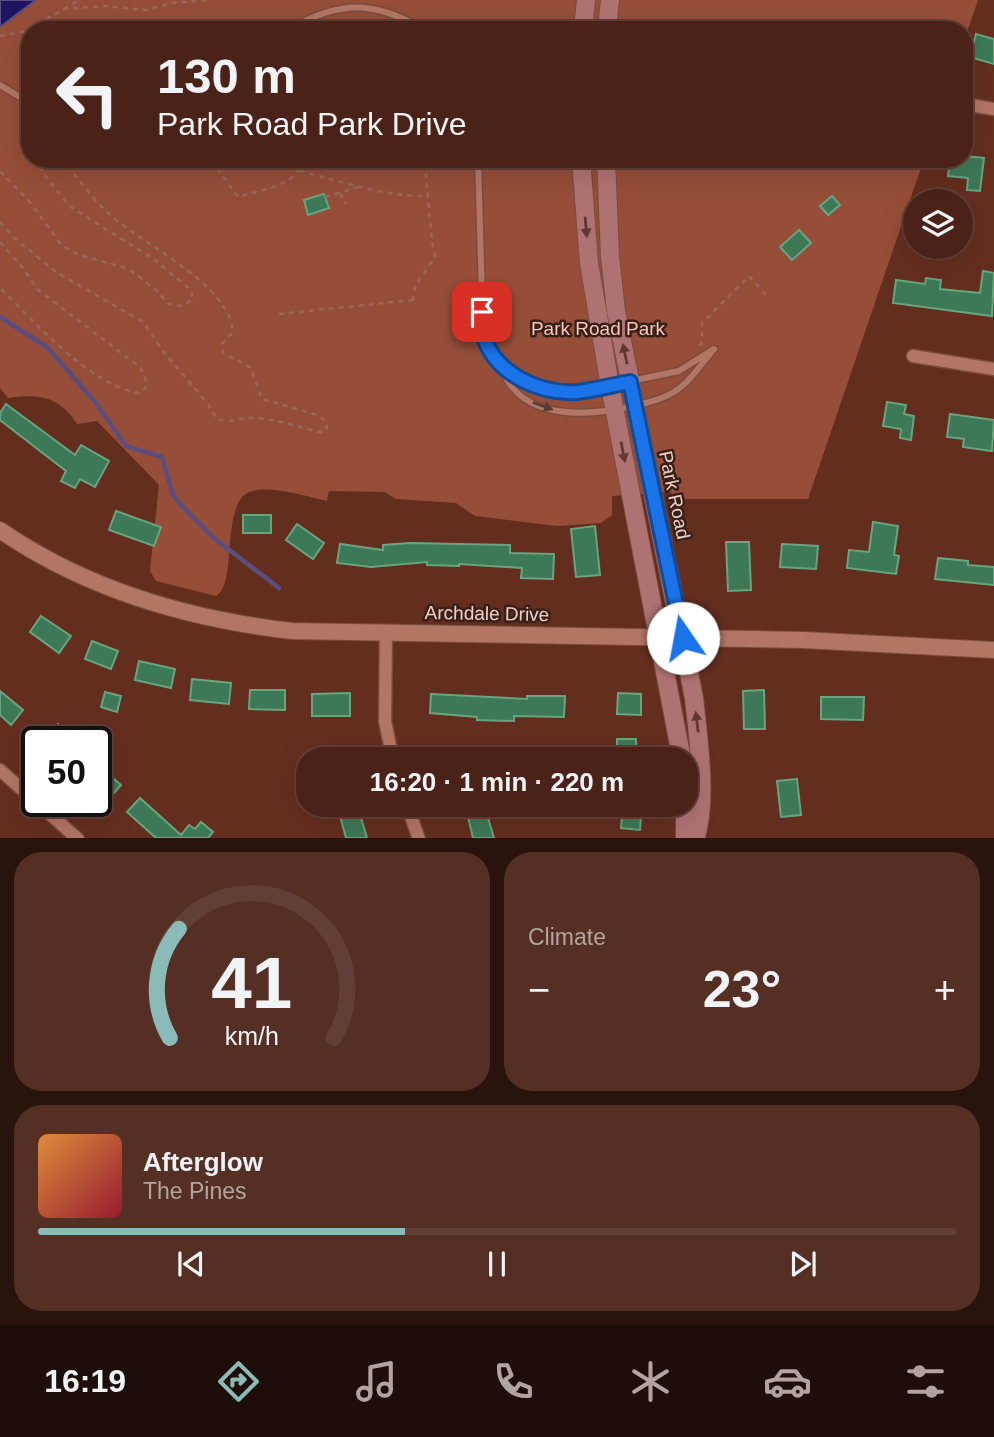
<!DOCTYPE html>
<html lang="en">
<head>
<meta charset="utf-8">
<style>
	body { margin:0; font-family:Arial,sans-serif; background:#552f24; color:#f1f3f6; height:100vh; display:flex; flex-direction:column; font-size:26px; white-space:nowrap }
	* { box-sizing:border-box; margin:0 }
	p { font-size:23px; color:#b2a4a1 }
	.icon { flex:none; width:38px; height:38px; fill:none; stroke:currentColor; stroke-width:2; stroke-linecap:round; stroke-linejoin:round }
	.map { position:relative; height:838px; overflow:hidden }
	.sheet { display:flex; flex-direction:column; gap:14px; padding:14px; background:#29130d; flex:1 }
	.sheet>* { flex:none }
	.hud { position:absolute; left:21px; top:21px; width:952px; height:147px; border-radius:28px; box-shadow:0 7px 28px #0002,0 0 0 2px #623f36; background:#4b2217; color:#f1f3f6; overflow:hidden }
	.controls { position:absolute; left:903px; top:189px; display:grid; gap:14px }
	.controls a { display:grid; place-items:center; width:70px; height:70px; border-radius:50%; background:#4b2217; box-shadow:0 7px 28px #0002,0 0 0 2px #623f36; font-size:35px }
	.speed { position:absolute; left:21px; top:726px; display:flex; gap:14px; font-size:35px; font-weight:700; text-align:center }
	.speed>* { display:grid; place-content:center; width:91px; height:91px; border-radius:50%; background:#4b2217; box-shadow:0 7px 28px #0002,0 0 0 2px #623f36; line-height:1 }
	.speed .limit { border:4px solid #111; border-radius:10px; background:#fff; color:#111 }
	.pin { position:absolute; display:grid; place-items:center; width:60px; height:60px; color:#fff; margin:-30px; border-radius:14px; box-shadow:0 4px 10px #0006 }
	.me { position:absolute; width:77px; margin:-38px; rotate:348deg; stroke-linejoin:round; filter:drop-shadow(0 0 5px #0008) }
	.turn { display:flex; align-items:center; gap:24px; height:147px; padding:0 21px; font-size:32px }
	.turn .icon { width:91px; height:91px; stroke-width:2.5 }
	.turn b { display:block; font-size:49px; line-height:60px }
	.big { font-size:52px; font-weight:800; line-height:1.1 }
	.sheet .card { flex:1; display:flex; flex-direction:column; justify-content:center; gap:10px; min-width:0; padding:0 24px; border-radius:28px; background:#552f24 }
	.sheet .dial { align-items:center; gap:0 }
	.dial svg { height:182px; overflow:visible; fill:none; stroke:#623f36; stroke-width:7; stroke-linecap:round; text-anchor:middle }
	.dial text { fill:#f1f3f6; stroke:none }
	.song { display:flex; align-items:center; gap:21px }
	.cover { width:84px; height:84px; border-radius:10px; background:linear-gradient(135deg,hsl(30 70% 55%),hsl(350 70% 35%)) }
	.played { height:7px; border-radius:4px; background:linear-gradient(90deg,#8bbbb9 40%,#623f36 40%) }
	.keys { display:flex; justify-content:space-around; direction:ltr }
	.heat { display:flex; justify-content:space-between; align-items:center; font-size:38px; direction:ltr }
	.sheet .tiles { flex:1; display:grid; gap:14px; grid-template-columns:1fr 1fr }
	.card:last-child { grid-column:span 2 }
	.trip { position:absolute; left:296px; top:747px; width:402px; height:70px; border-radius:28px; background:#4b2217; box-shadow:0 7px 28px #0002,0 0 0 2px #623f36; font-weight:800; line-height:70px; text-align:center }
	.tab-bar { display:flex; height:112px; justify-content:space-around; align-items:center; background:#1e0e09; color:#b2a4a1 }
	.tab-bar .icon { width:49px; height:49px }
	.tab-bar .current { color:#8bbbb9 }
	.tab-bar b { font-size:32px; color:#f1f3f6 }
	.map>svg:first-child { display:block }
	.green { fill:#964e39 }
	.water { fill:#1c1661; stroke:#5c4d7f; stroke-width:2 }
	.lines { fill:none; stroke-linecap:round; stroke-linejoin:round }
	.stream { stroke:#5c4d7f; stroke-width:4.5 }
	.building { fill:#3d7957; stroke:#68a480; stroke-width:2 }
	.service-casing { stroke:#7a4c3e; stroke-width:9 }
	.minor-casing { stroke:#7a4c3e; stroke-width:15 }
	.tertiary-casing { stroke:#7a4c3e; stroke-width:18 }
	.secondary-casing { stroke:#7a4c3e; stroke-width:20 }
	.path { stroke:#96685a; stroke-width:2.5; stroke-dasharray:5 5; stroke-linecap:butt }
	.service { stroke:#b37664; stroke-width:6 }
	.minor { stroke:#b37664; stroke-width:12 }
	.tertiary { stroke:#b37664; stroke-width:16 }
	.secondary { stroke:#af7273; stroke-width:18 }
	.oneway { fill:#5c3933 }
	.oneway2 { fill:#5d3a2f }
	.route-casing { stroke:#114b97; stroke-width:18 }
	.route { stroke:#1a73e8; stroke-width:12 }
	.labels { text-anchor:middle; stroke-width:5; stroke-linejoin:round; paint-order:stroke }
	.park-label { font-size:19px; fill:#f9c6b7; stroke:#382018 }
	.street-label { font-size:19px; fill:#f0cec4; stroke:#382018 }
</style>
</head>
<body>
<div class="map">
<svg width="994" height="839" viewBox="0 0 994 839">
	<rect width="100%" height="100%" fill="#642e1f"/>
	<path class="green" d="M0,0H978L964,41V30H30V159H924L808,499H673L671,492L612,496V515L601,523L557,526L475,516L456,503L396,499L385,492L329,491L327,501C307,497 257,480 242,497C230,511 230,549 228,567C226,578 225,590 216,596L156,581L150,571L159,485L97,421L77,424C61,397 38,393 8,398L0,388Z"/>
	<path class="water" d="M0,0H36L0,27Z"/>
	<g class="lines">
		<path class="stream" d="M0,317L48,348L96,403L126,446L162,457L173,495L180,504L215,539L279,588"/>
	</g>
	<g class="building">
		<path d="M976,34L994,39V64L970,57Z"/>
		<path d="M964,156L984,158L980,191L967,190L968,178L948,176L950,159H964Z"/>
		<path d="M324,194L329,208L308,215L304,200Z"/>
		<path d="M832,196L840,205L828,215L820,206Z"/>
		<path d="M799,230L811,243L792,260L780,247Z"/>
		<path d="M983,271L994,273L992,316L893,303L896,280L925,284L926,278L941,280L940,289L980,293Z"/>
		<path d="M887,402L906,405L904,414L914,416L911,440L900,438L901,429L883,426Z"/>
		<path d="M6,404L75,455L81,445L109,461L95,487L80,479L75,488L61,481L66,471L0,420V413Z"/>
		<path d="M950,414L994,420L992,451L963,447L964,439L947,437Z"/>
		<path d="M116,511L161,527L154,546L109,530Z"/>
		<rect x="243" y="515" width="28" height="18"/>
		<path d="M873,522L898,526L894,555L899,556L896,574L847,568L849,550L869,552Z"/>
		<path d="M297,524L324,543L313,559L286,540Z"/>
		<path d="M595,526L600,575L576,577L571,529Z"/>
		<path d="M726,542H749L751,590L728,591Z"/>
		<path d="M410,543L510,545V553L554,554L553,579L521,578L522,568L459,564V566L427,565V562L371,567L337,563L340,544L383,550V545Z"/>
		<path d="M782,544L818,546L816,569L780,567Z"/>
		<path d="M938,558L968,561V565L994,567V585L935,579Z"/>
		<path d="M41,616L71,636L59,653L30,632Z"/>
		<path d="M92,641L118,651L111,669L85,659Z"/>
		<path d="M139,661L175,669L171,688L135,680Z"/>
		<path d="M192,679L231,683L229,704L190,700Z"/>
		<path d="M250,690H285V710L249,709Z"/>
		<path d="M764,690L765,729H744L743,691Z"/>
		<path d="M0,691L23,710L11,725L0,715Z"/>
		<path d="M105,692L121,696L117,712L101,707Z"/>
		<path d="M350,693V716H312V694Z"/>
		<path d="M618,693L641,694V715L617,714Z"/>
		<path d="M431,694L527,699V696H565L564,717L514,716V721L477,720V717L430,713Z"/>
		<path d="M821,697H864L863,720L821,719Z"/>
		<path d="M58,724L79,742H42Z"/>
		<path d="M617,739H636L637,760H617Z"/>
		<path d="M96,763L121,785L107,801L96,791Z"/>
		<path d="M797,779L801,815L781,817L777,781Z"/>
		<path d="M140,798L181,835L189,825L195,829L201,822L213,832L208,838H156L127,812Z"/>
		<path d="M462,805H497V807L486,811L494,838H473L468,817L466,818Z"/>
		<path d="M623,805H642L640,830L621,828Z"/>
		<path d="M359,811L367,838H346L340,816Z"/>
	</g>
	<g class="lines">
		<defs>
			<g id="service">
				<path d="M288,30C339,0 374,0 425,30"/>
				<path d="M0,85L30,103"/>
				<path d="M478,159L483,331C485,342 491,350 497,359C502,369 505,379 512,387C536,417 584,415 618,409C637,405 657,402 674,392C690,382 702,363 714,349L679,371L577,392L557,391L532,385L512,374L497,359"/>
			</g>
			<g id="minor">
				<path d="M964,104L994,109"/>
				<path d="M913,356L994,369"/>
				<path d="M386,632L385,721L393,760"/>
				<path d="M0,770L78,839"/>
				<path d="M407,805L419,839"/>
			</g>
			<path id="tertiary" d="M0,530C87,590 188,619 292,631L803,640L994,650"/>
			<g id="secondary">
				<path d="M583,30L586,0"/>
				<path d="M607,30L610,0"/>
				<path d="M581,159L589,263L610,386L682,760"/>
				<path d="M606,159L610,256L616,311L694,698C698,737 708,801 695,839"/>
				<path d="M685,805V839"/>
			</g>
		</defs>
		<use href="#service" class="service-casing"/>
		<use href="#minor" class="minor-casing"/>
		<use href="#tertiary" class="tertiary-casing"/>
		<use href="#secondary" class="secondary-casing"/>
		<g class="path">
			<path d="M63,9L104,6L146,10L172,3L206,0"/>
			<path d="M0,36L26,31L79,0"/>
			<path d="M214,159L215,165L238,197C260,190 299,186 303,159"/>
			<path d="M419,167L436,164"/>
			<path d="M0,171L30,202L60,243L72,252L86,257L129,269L155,289L169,304L182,306L192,300V291L154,259L69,206L42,172V159"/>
			<path d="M300,171C340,181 385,197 427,196"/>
			<path d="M340,193L346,204"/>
			<path d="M325,197L358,187"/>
			<path d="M0,222L13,237L56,272L143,322L162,350L208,404L217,419C231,424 241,417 255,418C278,419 299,428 321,432L327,429L326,421L317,415L262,399L250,367L223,353L222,344L232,333V323C213,273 140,245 103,208C87,193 76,173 60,159"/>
			<path d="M0,242L24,269L37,289L141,368L147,384L145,389L139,393C89,385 36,323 0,288"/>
			<path d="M749,276L766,295"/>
			<path d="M413,301L415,286L435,257L432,241L425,166"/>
			<path d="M279,314L413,300"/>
			<path d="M700,346L702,341V323L745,280"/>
		</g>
		<use href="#service" class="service"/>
		<use href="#minor" class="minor"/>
		<use href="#tertiary" class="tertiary"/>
		<use href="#secondary" class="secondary"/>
	</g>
	<defs><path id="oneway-solid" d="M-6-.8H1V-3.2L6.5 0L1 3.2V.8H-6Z" transform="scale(1.75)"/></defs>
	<g class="oneway">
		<use href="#oneway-solid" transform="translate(586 227) rotate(85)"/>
		<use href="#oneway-solid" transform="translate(625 354) rotate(-102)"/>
		<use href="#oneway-solid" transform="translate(623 452) rotate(79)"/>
		<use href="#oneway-solid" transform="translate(697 722) rotate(-97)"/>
	</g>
	<use class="oneway2" href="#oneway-solid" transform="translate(543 406) rotate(20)"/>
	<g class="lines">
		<defs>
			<path id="route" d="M482,312C482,320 482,330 484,338C497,375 540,394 577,392C595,390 613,385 630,382L683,638"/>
		</defs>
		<use href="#route" class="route-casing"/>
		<use href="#route" class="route"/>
	</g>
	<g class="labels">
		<g class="park-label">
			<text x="598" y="335">Park Road Park</text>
		</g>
		<g class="street-label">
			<text transform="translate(675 495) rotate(78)" y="7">Park Road</text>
			<text transform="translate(487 613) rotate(1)" y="7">Archdale Drive</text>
		</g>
	</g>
</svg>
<div class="controls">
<a><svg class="icon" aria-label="layers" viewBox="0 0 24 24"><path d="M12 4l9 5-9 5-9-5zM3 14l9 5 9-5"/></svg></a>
</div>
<div class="speed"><div class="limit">50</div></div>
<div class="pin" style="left:482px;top:312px;background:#d93025"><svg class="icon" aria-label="arrive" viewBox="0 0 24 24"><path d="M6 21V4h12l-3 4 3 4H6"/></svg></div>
<svg class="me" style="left:683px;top:638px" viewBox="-20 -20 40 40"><circle r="19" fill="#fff"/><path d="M0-13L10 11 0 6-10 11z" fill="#1a73e8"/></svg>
<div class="trip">16:20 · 1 min · 220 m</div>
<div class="hud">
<div class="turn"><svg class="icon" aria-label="left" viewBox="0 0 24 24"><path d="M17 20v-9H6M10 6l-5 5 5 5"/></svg><div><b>130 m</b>Park Road Park Drive</div></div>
</div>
</div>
<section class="sheet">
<div class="tiles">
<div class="card dial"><svg viewBox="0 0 100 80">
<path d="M14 69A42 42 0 1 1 86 69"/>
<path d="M14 69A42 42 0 0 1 18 21" stroke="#8bbbb9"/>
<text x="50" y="56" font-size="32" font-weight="700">41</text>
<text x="50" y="72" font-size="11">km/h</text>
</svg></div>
<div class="card"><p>Climate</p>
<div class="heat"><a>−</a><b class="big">23°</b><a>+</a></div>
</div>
<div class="card">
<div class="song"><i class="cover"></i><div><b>Afterglow</b><p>The Pines</p></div></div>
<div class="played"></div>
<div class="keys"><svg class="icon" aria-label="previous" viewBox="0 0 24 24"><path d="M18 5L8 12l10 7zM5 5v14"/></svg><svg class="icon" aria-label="pause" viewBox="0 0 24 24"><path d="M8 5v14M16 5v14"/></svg><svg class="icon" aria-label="next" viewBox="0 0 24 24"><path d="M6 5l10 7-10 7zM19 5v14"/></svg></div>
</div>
</div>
</section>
<nav class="tab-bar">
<b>16:19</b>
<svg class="icon current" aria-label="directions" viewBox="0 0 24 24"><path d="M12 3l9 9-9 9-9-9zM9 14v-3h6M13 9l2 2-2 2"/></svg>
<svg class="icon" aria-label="music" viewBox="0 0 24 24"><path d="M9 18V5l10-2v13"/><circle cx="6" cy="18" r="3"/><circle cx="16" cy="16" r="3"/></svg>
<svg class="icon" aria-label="phone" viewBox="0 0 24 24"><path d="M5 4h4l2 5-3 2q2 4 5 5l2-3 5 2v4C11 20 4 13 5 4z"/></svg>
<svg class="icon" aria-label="climate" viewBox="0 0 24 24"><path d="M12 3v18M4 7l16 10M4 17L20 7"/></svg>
<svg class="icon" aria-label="car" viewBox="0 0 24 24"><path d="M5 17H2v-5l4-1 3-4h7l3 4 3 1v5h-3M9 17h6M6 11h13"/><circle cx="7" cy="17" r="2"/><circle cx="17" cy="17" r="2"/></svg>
<svg class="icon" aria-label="filters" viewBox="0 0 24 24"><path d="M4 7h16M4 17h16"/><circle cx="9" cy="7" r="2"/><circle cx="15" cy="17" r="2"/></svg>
</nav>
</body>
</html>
